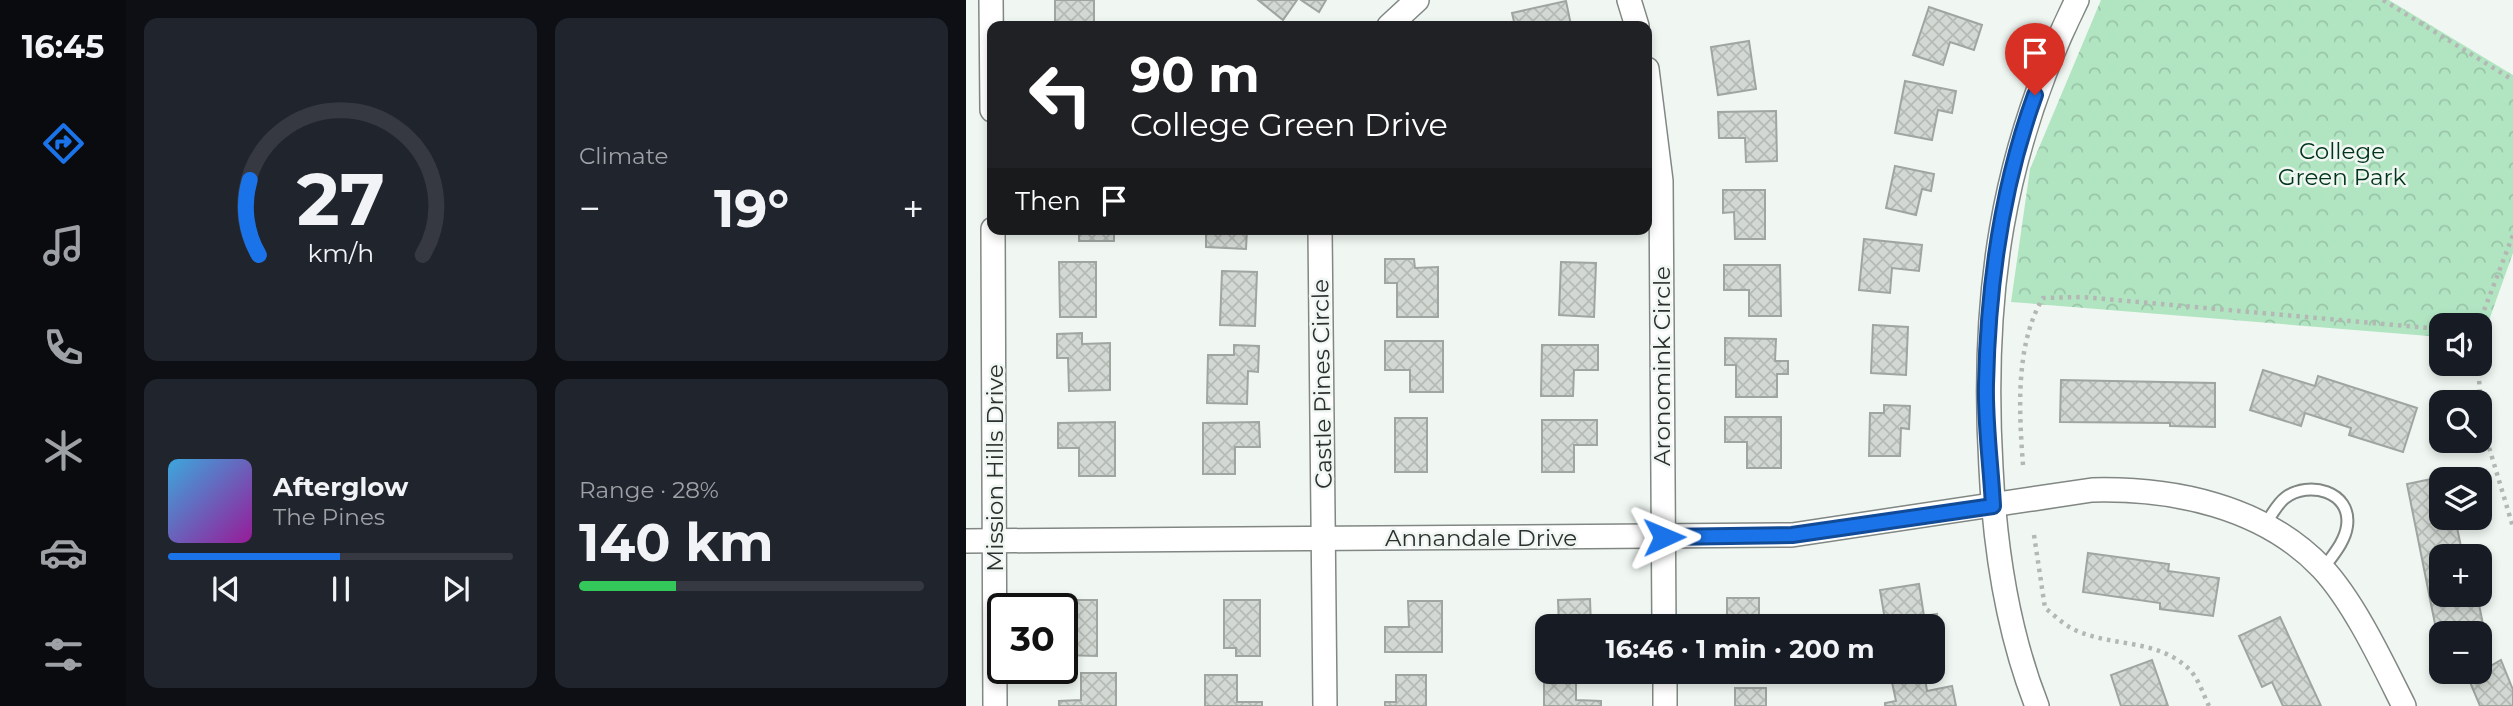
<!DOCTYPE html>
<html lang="en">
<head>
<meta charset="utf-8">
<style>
	body { margin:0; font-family:Montserrat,sans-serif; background:#20242c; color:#f1f3f6; height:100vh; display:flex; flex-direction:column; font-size:26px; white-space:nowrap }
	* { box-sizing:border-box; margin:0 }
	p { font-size:23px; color:#9ea1a6 }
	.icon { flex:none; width:38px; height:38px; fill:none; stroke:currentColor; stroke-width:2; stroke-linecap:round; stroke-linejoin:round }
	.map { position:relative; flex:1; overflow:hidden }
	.side { display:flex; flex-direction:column; gap:18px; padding:18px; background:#0d0f14; width:840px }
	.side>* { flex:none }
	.top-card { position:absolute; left:21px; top:21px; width:665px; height:214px; border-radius:14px; box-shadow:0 4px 10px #0003; background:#202124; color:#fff; overflow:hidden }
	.fabs { position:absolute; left:1463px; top:313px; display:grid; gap:14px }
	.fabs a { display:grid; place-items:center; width:63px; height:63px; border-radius:14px; background:#171b24; box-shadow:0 4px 10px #0003; font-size:35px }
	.speed { position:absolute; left:21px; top:593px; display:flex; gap:14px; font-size:35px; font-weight:700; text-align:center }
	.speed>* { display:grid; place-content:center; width:91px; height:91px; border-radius:50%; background:#171b24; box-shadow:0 4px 10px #0003; line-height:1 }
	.speed .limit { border:4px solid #111; border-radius:10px; background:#fff; color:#111 }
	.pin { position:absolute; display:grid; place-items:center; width:60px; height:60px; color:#fff; margin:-72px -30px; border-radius:50% 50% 50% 0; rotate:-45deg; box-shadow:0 0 7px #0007 }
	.pin .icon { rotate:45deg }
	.me { position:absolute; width:77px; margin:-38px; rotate:89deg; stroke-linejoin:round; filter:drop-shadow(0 0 5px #0008) }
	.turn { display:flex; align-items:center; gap:24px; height:147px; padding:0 28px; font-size:32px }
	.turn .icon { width:91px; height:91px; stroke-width:2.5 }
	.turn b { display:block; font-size:49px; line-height:60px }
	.then { display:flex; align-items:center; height:66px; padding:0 28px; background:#0003; gap:14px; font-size:26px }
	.big { font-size:52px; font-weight:700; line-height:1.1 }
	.side .widget { flex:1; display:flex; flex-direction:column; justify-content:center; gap:10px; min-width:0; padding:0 24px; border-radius:14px; background:#20242c }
	.side .dial { align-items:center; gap:0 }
	.dial svg { height:182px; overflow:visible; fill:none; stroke:#363941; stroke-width:7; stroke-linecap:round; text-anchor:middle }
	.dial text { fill:#f1f3f6; stroke:none }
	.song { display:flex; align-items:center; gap:21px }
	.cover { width:84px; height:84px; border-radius:10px; background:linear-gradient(135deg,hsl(200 70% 55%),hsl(300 70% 35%)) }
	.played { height:7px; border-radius:4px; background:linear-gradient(90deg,#1a73e8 50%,#363941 50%) }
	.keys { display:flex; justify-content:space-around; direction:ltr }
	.heat { display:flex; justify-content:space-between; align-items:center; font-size:38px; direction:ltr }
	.charge { height:10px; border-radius:5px; background:linear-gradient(90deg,#34c759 28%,#363941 0) }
	.side .tiles { flex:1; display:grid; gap:18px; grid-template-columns:repeat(2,1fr) }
	.trip { position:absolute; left:569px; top:614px; width:410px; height:70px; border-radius:14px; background:#171b24; box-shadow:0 4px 10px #0003; font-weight:700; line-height:70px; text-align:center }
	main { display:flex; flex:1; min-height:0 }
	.tab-bar { display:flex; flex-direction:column; width:126px; justify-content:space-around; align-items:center; background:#090b0e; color:#9ea1a6 }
	.tab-bar .icon { width:49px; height:49px }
	.tab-bar .selected { color:#1a73e8 }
	.tab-bar b { font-size:32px; color:#f1f3f6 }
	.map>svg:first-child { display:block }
	.park { fill:url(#park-crowns) }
	.building { fill:url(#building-cross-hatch); stroke:#9fa5a1; stroke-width:2 }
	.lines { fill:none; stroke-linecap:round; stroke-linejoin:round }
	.lane-casing { stroke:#818783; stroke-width:14 }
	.street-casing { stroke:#818783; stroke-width:26 }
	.path { stroke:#b3b8b4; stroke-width:4.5; stroke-dasharray:3.5 5; stroke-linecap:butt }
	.lane { stroke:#fff; stroke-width:10 }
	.street { stroke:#fff; stroke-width:23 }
	.route-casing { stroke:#114b97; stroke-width:18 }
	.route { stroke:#1a73e8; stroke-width:12 }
	.labels { text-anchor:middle; stroke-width:5; stroke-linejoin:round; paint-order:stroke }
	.park-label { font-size:23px; fill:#01351b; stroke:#f0f7f2 }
	.street-label { font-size:23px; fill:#2d302e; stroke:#f0f7f2 }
</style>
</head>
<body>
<main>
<nav class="tab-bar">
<b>16:45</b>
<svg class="icon selected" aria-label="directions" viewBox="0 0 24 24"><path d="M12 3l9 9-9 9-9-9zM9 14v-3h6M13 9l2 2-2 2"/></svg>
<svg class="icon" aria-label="music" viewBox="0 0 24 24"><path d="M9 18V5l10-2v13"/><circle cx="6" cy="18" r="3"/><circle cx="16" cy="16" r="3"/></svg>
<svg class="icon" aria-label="phone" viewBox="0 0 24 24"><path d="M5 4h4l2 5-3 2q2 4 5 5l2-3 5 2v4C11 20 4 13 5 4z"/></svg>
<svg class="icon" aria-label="climate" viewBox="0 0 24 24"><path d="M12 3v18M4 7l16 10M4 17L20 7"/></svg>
<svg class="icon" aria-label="car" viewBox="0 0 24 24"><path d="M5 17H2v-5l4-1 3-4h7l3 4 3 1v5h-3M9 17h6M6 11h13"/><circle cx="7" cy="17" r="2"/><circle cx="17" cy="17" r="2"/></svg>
<svg class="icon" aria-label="filters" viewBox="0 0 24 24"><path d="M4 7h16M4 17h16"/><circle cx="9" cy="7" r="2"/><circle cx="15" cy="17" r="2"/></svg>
</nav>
<section class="side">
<div class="tiles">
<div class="widget dial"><svg viewBox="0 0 100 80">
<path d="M14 69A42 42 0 1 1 86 69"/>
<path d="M14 69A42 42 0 0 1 10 36" stroke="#1a73e8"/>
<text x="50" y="56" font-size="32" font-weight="700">27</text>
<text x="50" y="72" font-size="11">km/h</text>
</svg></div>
<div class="widget"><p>Climate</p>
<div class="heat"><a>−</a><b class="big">19°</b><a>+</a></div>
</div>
<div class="widget">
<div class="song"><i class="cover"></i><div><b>Afterglow</b><p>The Pines</p></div></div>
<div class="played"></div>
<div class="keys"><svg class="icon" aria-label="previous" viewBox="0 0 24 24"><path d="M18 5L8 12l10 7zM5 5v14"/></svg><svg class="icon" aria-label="pause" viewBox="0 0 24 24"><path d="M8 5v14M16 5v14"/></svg><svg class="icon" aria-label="next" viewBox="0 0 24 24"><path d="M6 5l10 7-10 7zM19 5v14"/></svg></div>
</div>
<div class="widget"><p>Range · 28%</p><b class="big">140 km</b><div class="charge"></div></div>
</div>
</section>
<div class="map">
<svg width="1547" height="706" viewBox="0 0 1547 706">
	<defs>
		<pattern id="park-crowns" width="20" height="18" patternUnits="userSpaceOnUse" patternTransform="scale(1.75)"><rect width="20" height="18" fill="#b1e5c2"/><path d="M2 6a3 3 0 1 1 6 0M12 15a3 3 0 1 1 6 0" fill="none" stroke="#99c5a7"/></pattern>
		<pattern id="building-cross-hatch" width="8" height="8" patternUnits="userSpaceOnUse" patternTransform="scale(1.75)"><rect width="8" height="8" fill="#d2d8d3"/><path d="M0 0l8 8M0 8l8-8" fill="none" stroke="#b5bab5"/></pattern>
	</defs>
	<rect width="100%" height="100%" fill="#f0f7f2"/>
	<path class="park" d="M1135,0H1423L1547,75V253L1516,340L1514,326H1475V337L1045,302L1064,169Z"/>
	<g class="building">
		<rect x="89" y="0" width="39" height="24"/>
		<path d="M292,0H331L317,20Z"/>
		<path d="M335,0H360L353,12Z"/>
		<path d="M600,1L605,25L549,26L546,13Z"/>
		<path d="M963,7L1016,25L1008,50L984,42L977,65L947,55Z"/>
		<path d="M783,41L790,89L752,95L745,47Z"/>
		<path d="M939,81L990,91L986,113L972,110L966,140L929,133Z"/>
		<path d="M810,111L811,161L780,162L779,138H753L752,112Z"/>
		<path d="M929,166L968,174L965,191L956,189L950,215L920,208Z"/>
		<path d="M757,190H799V239H769L768,212L757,213Z"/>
		<rect x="113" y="229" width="35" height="12"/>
		<path d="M240,229H281L280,249L240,247Z"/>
		<path d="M445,229H476V232L445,233Z"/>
		<path d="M575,229H607V233H574Z"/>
		<path d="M898,239L956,245L953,271L926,268L924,293L893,290Z"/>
		<path d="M419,259H448L449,268L472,267V317H431V283H419Z"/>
		<path d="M93,262H130V317H94Z"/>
		<path d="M595,262L630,263L628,317L593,315Z"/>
		<path d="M758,265H814L815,316H783V290H758Z"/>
		<path d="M256,271L291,272L289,326L254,325Z"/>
		<path d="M907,325L942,327L940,375L905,373Z"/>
		<path d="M116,333V344L144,343V390L103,391L102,358H91V334Z"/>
		<path d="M759,338L810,339L809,361H822V374H811V397H770V365H759Z"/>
		<path d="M419,341H477V392H444V370H419Z"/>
		<path d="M268,345L293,346L292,372L282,371L281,404L241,403L242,355H268Z"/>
		<path d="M576,345H632V370H608L607,396H575Z"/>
		<path d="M1297,370L1349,386L1352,376L1451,408L1437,452L1383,435L1385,428L1339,413L1335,426L1284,410Z"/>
		<path d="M1095,380L1249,383V427L1204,426V423L1094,422Z"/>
		<path d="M918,405L944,406L943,429L935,428L934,456H903L904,413H918Z"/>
		<path d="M759,417H815V468H781V442H759Z"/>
		<rect x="429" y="418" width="32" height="54"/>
		<path d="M576,420H631V445H608V472H576Z"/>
		<path d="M149,422V476H113V448H92V423Z"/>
		<path d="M293,422L294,447H269V474H237V423Z"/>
		<path d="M1480,476L1481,480H1475V518H1489L1497,556H1475V595H1511L1518,629L1475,634L1472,639L1441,484Z"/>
		<path d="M1122,553L1203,564L1202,571L1253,578L1247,616L1194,609V603L1117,592Z"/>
		<path d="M953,584L958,616L971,614L975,642L966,643V626H920L914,590Z"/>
		<rect x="761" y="598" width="32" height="28"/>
		<path d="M624,599L625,626H634H593L592,600Z"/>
		<path d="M94,600H131V656L96,655Z"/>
		<path d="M258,600H294V656H270V648H258Z"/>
		<path d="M442,601H476V652H419V627H443Z"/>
		<path d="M1314,617L1355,706H1317L1306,682L1296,687L1273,636Z"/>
		<path d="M1186,660L1202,706H1155L1145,675Z"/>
		<path d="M1535,660L1547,690V706H1514L1501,675L1514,672Z"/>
		<path d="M958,672L961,691L986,686L990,706H919V703L930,701L924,673Z"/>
		<path d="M115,673H150V706H93V701L115,700Z"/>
		<path d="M578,673H610V700L635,701V706H578Z"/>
		<path d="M239,675H271V702H296V706H239Z"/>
		<path d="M430,675H460V706H419V702H430Z"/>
		<rect x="769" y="688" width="31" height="18"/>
	</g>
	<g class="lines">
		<defs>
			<path id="lane" d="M1299,525C1305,516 1311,504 1319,498C1342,480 1386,491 1381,526C1379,542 1366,556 1357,569"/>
			<g id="street">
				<path d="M25,0L26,110"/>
				<path d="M663,0L671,26"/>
				<path d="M423,26L451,0"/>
				<path d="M681,69L695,181L698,626"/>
				<path d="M27,229L29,706"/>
				<path d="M354,229L359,706"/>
				<path d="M0,541L826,535L1126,490C1207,488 1297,506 1356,568C1388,602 1417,664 1438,706"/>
				<path d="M699,672V706"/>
				<path d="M1071,706C1041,630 1029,549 1025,468C1015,298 1035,153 1111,0"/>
			</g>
		</defs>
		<use href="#lane" class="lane-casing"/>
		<use href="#street" class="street-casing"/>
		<g class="path">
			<path d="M1417,0L1547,80"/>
			<path d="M1512,326L1547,235"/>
			<path d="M1512,364L1516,424L1547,527"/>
			<path d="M1057,465C1053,412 1049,344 1077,298L1116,297L1475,329"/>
			<path d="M1068,535L1079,608C1087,614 1096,623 1105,628C1143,648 1188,637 1222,668C1232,677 1237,694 1243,706"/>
		</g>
		<use href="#lane" class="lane"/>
		<use href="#street" class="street"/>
	</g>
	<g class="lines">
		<defs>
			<path id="route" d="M698,537L826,535L1027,506C1025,466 1019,424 1020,384C1022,287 1036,186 1069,95"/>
		</defs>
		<use href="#route" class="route-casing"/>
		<use href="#route" class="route"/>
	</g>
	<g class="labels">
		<g class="park-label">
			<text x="1376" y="159">College<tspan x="1376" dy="26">Green Park</tspan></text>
		</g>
		<g class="street-label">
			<text transform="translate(696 366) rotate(-90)" y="8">Aronomink Circle</text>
			<text transform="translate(356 384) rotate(-91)" y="8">Castle Pines Circle</text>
			<text transform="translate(29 468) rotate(-90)" y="8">Mission Hills Drive</text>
			<text x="515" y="546">Annandale Drive</text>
		</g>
	</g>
</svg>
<div class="fabs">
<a><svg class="icon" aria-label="sound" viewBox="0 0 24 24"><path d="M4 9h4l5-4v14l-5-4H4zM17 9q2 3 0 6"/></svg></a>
<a><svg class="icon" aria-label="search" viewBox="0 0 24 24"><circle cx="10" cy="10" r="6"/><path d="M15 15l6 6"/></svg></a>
<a><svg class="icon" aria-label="layers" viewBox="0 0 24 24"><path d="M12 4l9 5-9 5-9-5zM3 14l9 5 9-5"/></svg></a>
<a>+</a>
<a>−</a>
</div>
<div class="speed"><div class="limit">30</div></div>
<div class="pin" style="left:1069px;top:95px;background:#d93025"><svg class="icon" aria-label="arrive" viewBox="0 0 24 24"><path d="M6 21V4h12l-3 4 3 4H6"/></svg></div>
<svg class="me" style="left:698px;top:537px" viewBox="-20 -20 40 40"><path d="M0-17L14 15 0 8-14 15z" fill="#1a73e8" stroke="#fff" stroke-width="4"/></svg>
<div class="trip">16:46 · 1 min · 200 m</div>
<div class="top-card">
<div class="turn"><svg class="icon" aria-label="left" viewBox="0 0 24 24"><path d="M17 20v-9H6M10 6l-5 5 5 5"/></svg><div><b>90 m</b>College Green Drive</div></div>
<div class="then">Then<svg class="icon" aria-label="arrive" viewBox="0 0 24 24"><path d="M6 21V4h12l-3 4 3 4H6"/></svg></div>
</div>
</div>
</main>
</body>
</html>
